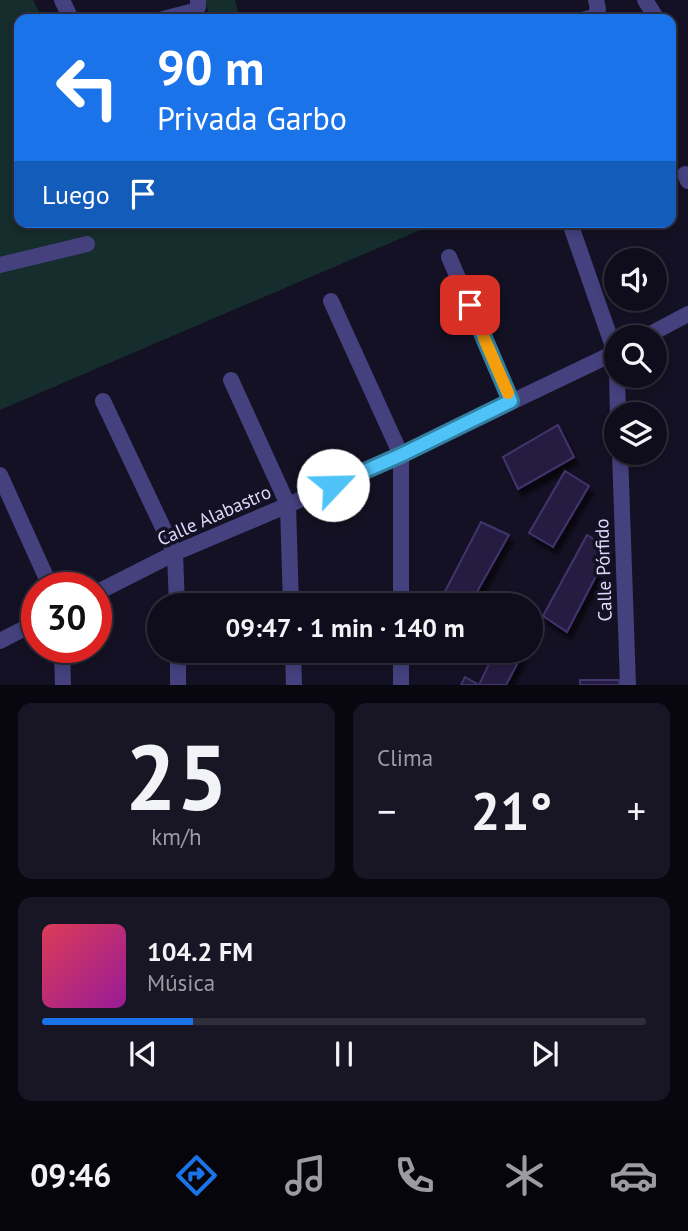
<!DOCTYPE html>
<html lang="es">
<head>
<meta charset="utf-8">
<style>
	body { margin:0; font-family:"PT Sans",sans-serif; background:#181624; color:#f1f3f6; height:100vh; display:flex; flex-direction:column; font-size:26px; white-space:nowrap }
	* { box-sizing:border-box; margin:0 }
	p { font-size:23px; color:#9b9ca3 }
	.icon { flex:none; width:38px; height:38px; fill:none; stroke:currentColor; stroke-width:2; stroke-linecap:round; stroke-linejoin:round }
	.map { position:relative; height:685px; overflow:hidden }
	.details { display:flex; flex-direction:column; gap:18px; padding:18px; background:#08070f; flex:1 }
	.details>* { flex:none }
	.top-card { position:absolute; left:14px; top:14px; width:662px; height:214px; border-radius:14px; box-shadow:0 4px 10px #0003,0 0 0 2px #2f2d3a; background:#1a73e8; color:#fff; overflow:hidden }
	.buttons { position:absolute; left:604px; top:248px; display:grid; gap:14px }
	.buttons a { display:grid; place-items:center; width:63px; height:63px; border-radius:50%; background:#0f0d1b; box-shadow:0 4px 10px #0003,0 0 0 2px #2f2d3a; font-size:35px }
	.speed { position:absolute; left:21px; top:572px; display:flex; gap:14px; font-size:35px; font-weight:700; text-align:center }
	.speed>* { display:grid; place-content:center; width:91px; height:91px; border-radius:50%; background:#0f0d1b; box-shadow:0 4px 10px #0003,0 0 0 2px #2f2d3a; line-height:1 }
	.speed .limit { border:10px solid #d22; background:#fff; color:#111 }
	.pin { position:absolute; display:grid; place-items:center; width:60px; height:60px; color:#fff; margin:-30px; border-radius:14px; box-shadow:0 4px 10px #0006 }
	.me { position:absolute; width:77px; margin:-38px; rotate:66deg; stroke-linejoin:round; filter:drop-shadow(0 0 5px #0008) }
	.turn { display:flex; align-items:center; gap:24px; height:147px; padding:0 28px; font-size:32px }
	.turn .icon { width:91px; height:91px; stroke-width:2.5 }
	.turn b { display:block; font-size:49px; line-height:60px }
	.then { display:flex; align-items:center; height:66px; padding:0 28px; background:#0003; gap:14px; font-size:26px }
	.big { font-size:52px; font-weight:800; line-height:1.1 }
	.details .tile { flex:1; display:flex; flex-direction:column; justify-content:center; gap:10px; min-width:0; padding:0 24px; border-radius:14px; background:#181624 }
	.details .dial { align-items:center; gap:0 }
	.dial b { font-size:91px; line-height:1 }
	.song { display:flex; align-items:center; gap:21px }
	.cover { width:84px; height:84px; border-radius:10px; background:linear-gradient(135deg,hsl(350 70% 55%),hsl(300 70% 35%)) }
	.played { height:7px; border-radius:4px; background:linear-gradient(90deg,#1a73e8 25%,#2f2d3a 25%) }
	.keys { display:flex; justify-content:space-around; direction:ltr }
	.heat { display:flex; justify-content:space-between; align-items:center; font-size:38px; direction:ltr }
	.details .tiles { flex:1; display:grid; gap:18px; grid-template-columns:1fr 1fr }
	.tile:last-child { grid-column:span 2 }
	.trip { position:absolute; left:147px; top:593px; width:396px; height:70px; border-radius:35px; background:#0f0d1b; box-shadow:0 4px 10px #0003,0 0 0 2px #2f2d3a; font-weight:800; line-height:70px; text-align:center }
	.tab-bar { display:flex; height:112px; justify-content:space-around; align-items:center; background:#06050b; color:#9b9ca3 }
	.tab-bar .icon { width:49px; height:49px }
	.tab-bar .on { color:#1a73e8 }
	.tab-bar b { font-size:32px; color:#f1f3f6 }
	.map>svg:first-child { display:block }
	.green { fill:#152d2c }
	.building { fill:#271f43; stroke:#3f346c; stroke-width:2; filter:url(#shadow) }
	.lines { fill:none; stroke-linecap:round; stroke-linejoin:round }
	.street { stroke:#44417e; stroke-width:16 }
	.route-casing { stroke:#337fa1; stroke-width:18 }
	.route { stroke:#4fc3f7; stroke-width:12 }
	.slow { stroke:#f59e0b; stroke-width:12 }
	.labels { text-anchor:middle; stroke-width:7; stroke-linejoin:round; paint-order:stroke }
	.street-label { font-size:19px; fill:#dcd8fb; stroke:#141124 }
</style>
</head>
<body>
<div class="map">
<svg width="688" height="685" viewBox="0 0 688 685">
	<defs>
		<filter id="shadow"><feDropShadow dx="4" dy="7" stdDeviation="2" flood-color="#0009"/></filter>
	</defs>
	<rect width="100%" height="100%" fill="#141124"/>
	<g class="green">
		<path d="M0,0H33L43,19H19V222H439L0,410Z"/>
		<path d="M205,0H235L240,19H210Z"/>
	</g>
	<g class="building">
		<path d="M558,425L574,457L518,489L503,457Z"/>
		<path d="M565,471L589,486L553,547L529,533Z"/>
		<path d="M481,522L509,535L469,606H449L440,601Z"/>
		<path d="M587,535L610,549L567,632L543,616Z"/>
		<path d="M495,651H513L522,655L506,685H479Z"/>
		<path d="M465,677L479,685H461Z"/>
		<rect x="580" y="680" width="39" height="5"/>
	</g>
	<g class="lines">
		<g class="street">
			<path d="M62,0L71,19"/>
			<path d="M645,0L657,19"/>
			<path d="M163,19L194,11L198,7V0"/>
			<path d="M585,19L594,17L598,9L596,0"/>
			<path d="M685,174L688,181"/>
			<path d="M572,229L616,355"/>
			<path d="M449,257L511,401"/>
			<path d="M0,265L87,244"/>
			<path d="M331,301L401,455V606"/>
			<path d="M643,338L688,314"/>
			<path d="M617,376L618,415"/>
			<path d="M231,380L288,505L291,606"/>
			<path d="M103,401L175,553L177,606"/>
			<path d="M620,453L628,685"/>
			<path d="M0,475L51,588"/>
			<path d="M96,593L175,553L288,505L401,455L616,352"/>
			<path d="M0,641L37,622"/>
			<path d="M62,648L63,685"/>
			<path d="M178,651V685"/>
			<path d="M293,651L294,685"/>
			<path d="M401,651V685"/>
		</g>
	</g>
	<g class="lines">
		<defs>
			<path id="route" d="M333,485L401,455L511,401L470,305"/>
		</defs>
		<use href="#route" class="route-casing"/>
		<use href="#route" class="route"/>
		<path class="slow" d="M484,338L508,393"/>
	</g>
	<g class="labels">
		<g class="street-label">
			<text transform="translate(214 515) rotate(-24)" y="7">Calle Alabastro</text>
			<text transform="translate(603 570) rotate(-92)" y="7">Calle Pórfido</text>
		</g>
	</g>
</svg>
<div class="buttons">
<a><svg class="icon" aria-label="sound" viewBox="0 0 24 24"><path d="M4 9h4l5-4v14l-5-4H4zM17 9q2 3 0 6"/></svg></a>
<a><svg class="icon" aria-label="search" viewBox="0 0 24 24"><circle cx="10" cy="10" r="6"/><path d="M15 15l6 6"/></svg></a>
<a><svg class="icon" aria-label="layers" viewBox="0 0 24 24"><path d="M12 4l9 5-9 5-9-5zM3 14l9 5 9-5"/></svg></a>
</div>
<div class="speed"><div class="limit">30</div></div>
<div class="pin" style="left:470px;top:305px;background:#d93025"><svg class="icon" aria-label="arrive" viewBox="0 0 24 24"><path d="M6 21V4h12l-3 4 3 4H6"/></svg></div>
<svg class="me" style="left:333px;top:485px" viewBox="-20 -20 40 40"><circle r="19" fill="#fff"/><path d="M0-13L10 11 0 6-10 11z" fill="#4fc3f7"/></svg>
<div class="trip">09:47 · 1 min · 140 m</div>
<div class="top-card">
<div class="turn"><svg class="icon" aria-label="left" viewBox="0 0 24 24"><path d="M17 20v-9H6M10 6l-5 5 5 5"/></svg><div><b>90 m</b>Privada Garbo</div></div>
<div class="then">Luego<svg class="icon" aria-label="arrive" viewBox="0 0 24 24"><path d="M6 21V4h12l-3 4 3 4H6"/></svg></div>
</div>
</div>
<section class="details">
<div class="tiles">
<div class="tile dial"><b>25</b><p>km/h</p></div>
<div class="tile"><p>Clima</p>
<div class="heat"><a>−</a><b class="big">21°</b><a>+</a></div>
</div>
<div class="tile">
<div class="song"><i class="cover"></i><div><b>104.2 FM</b><p>Música</p></div></div>
<div class="played"></div>
<div class="keys"><svg class="icon" aria-label="previous" viewBox="0 0 24 24"><path d="M18 5L8 12l10 7zM5 5v14"/></svg><svg class="icon" aria-label="pause" viewBox="0 0 24 24"><path d="M8 5v14M16 5v14"/></svg><svg class="icon" aria-label="next" viewBox="0 0 24 24"><path d="M6 5l10 7-10 7zM19 5v14"/></svg></div>
</div>
</div>
</section>
<nav class="tab-bar">
<b>09:46</b>
<svg class="icon on" aria-label="directions" viewBox="0 0 24 24"><path d="M12 3l9 9-9 9-9-9zM9 14v-3h6M13 9l2 2-2 2"/></svg>
<svg class="icon" aria-label="music" viewBox="0 0 24 24"><path d="M9 18V5l10-2v13"/><circle cx="6" cy="18" r="3"/><circle cx="16" cy="16" r="3"/></svg>
<svg class="icon" aria-label="phone" viewBox="0 0 24 24"><path d="M5 4h4l2 5-3 2q2 4 5 5l2-3 5 2v4C11 20 4 13 5 4z"/></svg>
<svg class="icon" aria-label="climate" viewBox="0 0 24 24"><path d="M12 3v18M4 7l16 10M4 17L20 7"/></svg>
<svg class="icon" aria-label="car" viewBox="0 0 24 24"><path d="M5 17H2v-5l4-1 3-4h7l3 4 3 1v5h-3M9 17h6M6 11h13"/><circle cx="7" cy="17" r="2"/><circle cx="17" cy="17" r="2"/></svg>
</nav>
</body>
</html>
